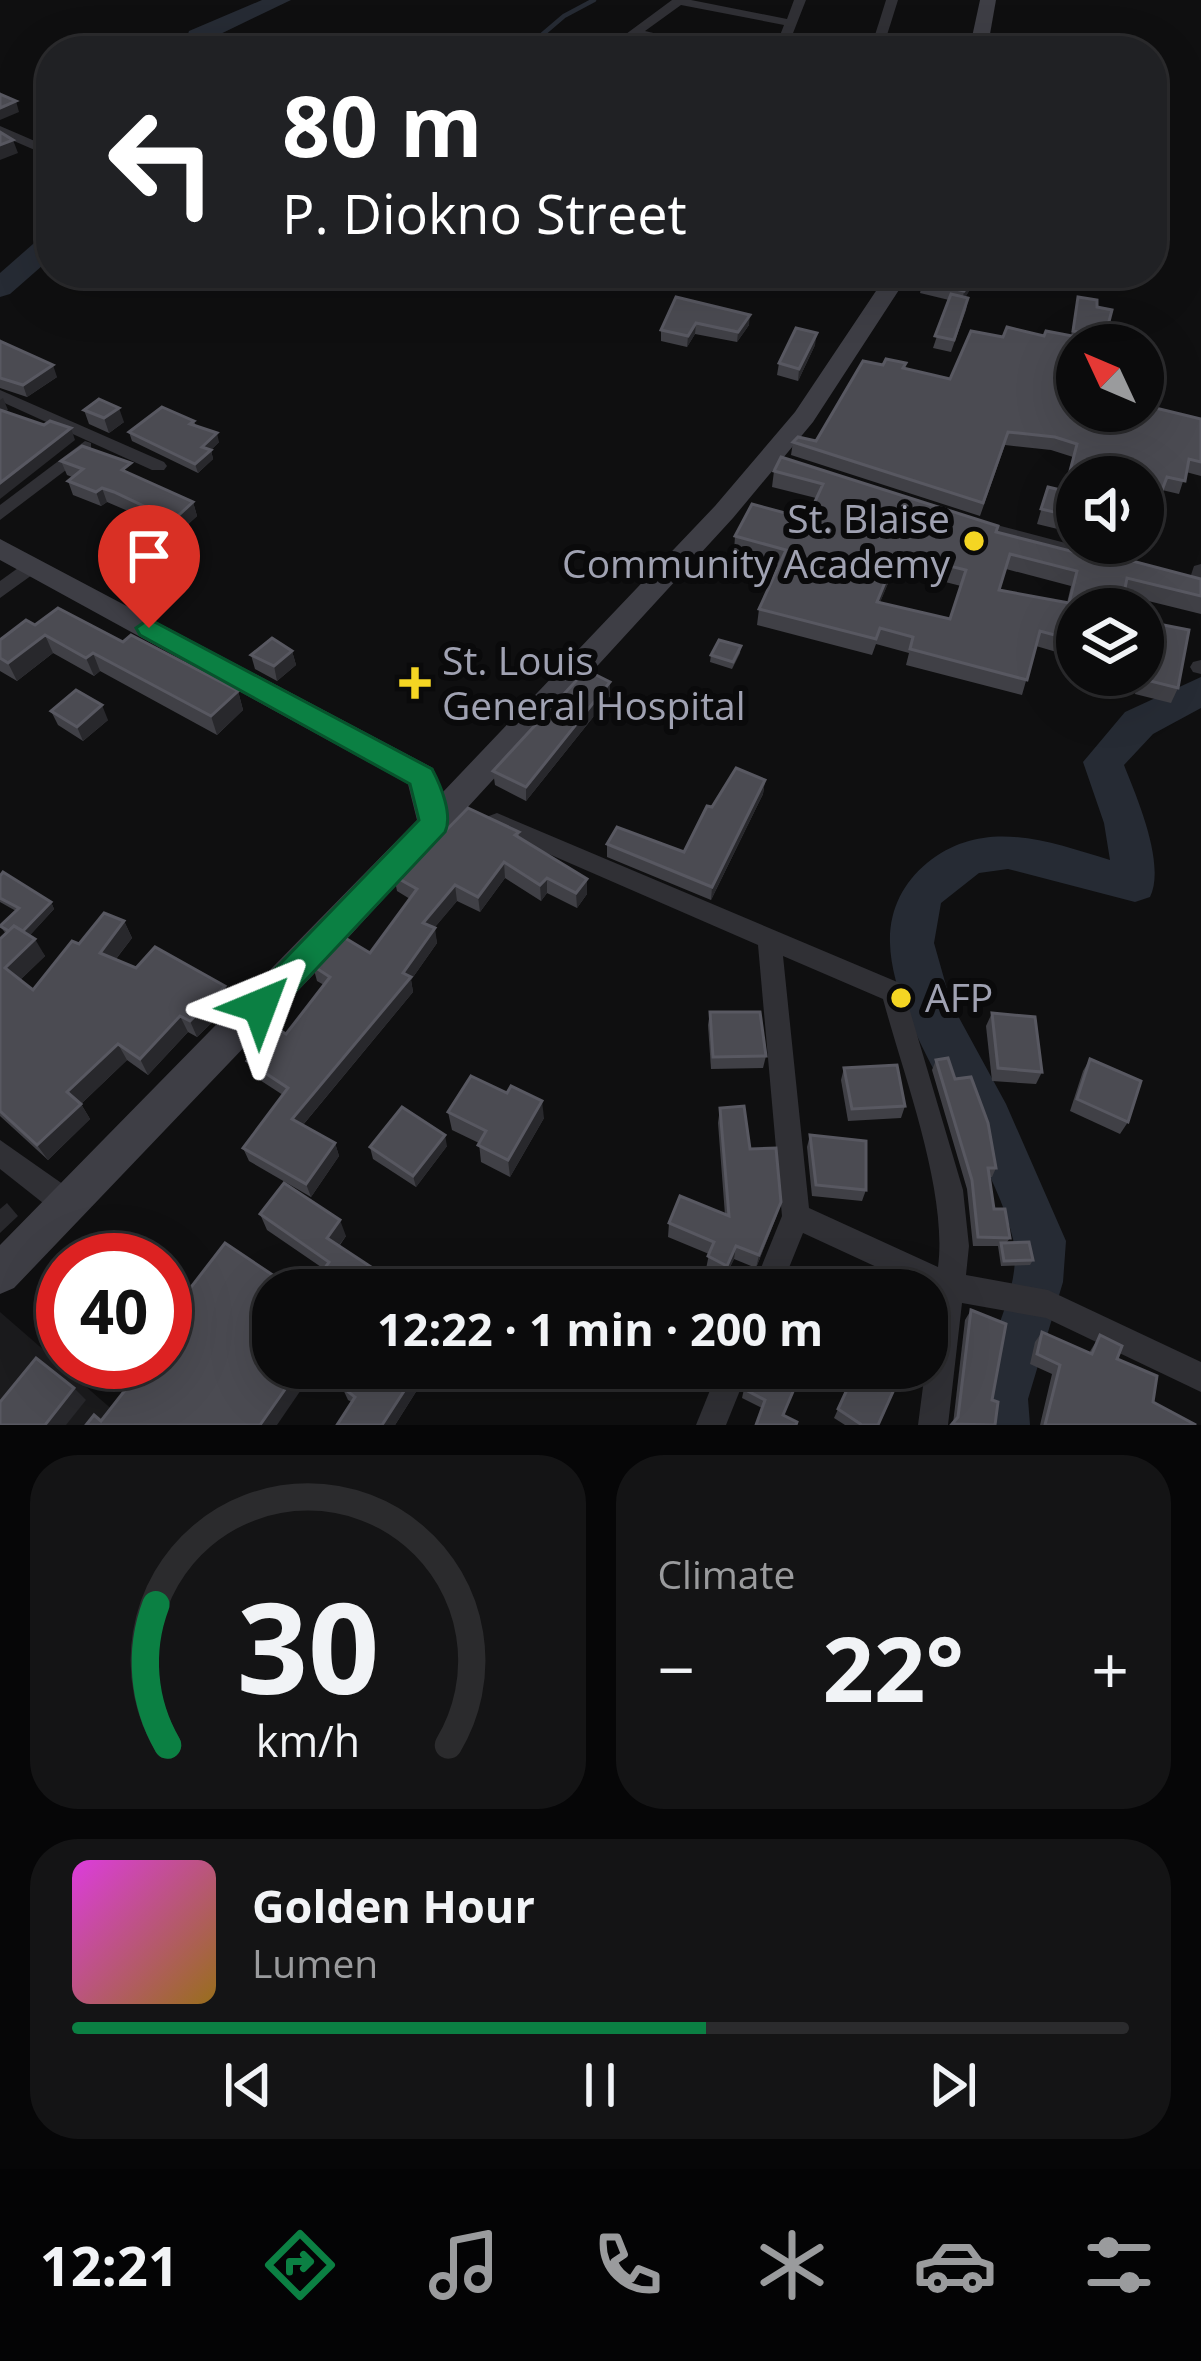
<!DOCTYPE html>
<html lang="en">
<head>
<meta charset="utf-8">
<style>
	body { margin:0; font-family:"Open Sans",sans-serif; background:#141415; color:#f1f3f6; height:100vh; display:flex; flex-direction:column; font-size:45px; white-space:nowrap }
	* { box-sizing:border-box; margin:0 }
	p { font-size:39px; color:#9a9b9d }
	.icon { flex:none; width:66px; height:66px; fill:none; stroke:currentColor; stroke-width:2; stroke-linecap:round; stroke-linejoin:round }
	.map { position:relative; height:1425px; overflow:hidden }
	.panel { display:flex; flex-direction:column; gap:30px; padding:30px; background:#060607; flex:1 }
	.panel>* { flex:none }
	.guide { position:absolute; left:36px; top:36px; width:1131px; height:252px; border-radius:48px; box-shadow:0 12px 48px #0002,0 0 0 3px #2b2b2d; background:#202124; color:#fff; overflow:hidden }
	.needle { width:78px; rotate:314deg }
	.buttons { position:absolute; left:1056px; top:324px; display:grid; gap:24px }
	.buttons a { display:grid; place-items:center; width:108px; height:108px; border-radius:50%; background:#0b0b0c; box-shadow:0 12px 48px #0002,0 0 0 3px #2b2b2d; font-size:60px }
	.speed { position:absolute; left:36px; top:1233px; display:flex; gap:24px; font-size:60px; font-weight:700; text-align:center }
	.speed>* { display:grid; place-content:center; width:156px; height:156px; border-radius:50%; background:#0b0b0c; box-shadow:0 12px 48px #0002,0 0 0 3px #2b2b2d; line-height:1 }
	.speed .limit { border:18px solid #d22; background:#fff; color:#111 }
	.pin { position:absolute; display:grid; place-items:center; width:102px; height:102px; color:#fff; margin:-123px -51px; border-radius:50% 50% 50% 0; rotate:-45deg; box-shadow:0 0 12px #0007 }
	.pin .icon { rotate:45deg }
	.me { position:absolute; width:132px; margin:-66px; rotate:44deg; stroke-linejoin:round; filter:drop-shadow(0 0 9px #0008) }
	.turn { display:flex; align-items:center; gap:42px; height:252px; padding:0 48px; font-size:54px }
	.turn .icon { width:156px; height:156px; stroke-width:2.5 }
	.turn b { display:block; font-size:84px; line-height:102px }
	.big { font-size:90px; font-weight:700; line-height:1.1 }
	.panel .widget { flex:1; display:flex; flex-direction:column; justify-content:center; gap:18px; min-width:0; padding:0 42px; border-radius:48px; background:#141415 }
	.panel .dial { align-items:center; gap:0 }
	.dial svg { height:312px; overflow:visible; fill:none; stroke:#2b2b2d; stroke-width:7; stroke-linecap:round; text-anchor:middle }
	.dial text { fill:#f1f3f6; stroke:none }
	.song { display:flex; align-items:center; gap:36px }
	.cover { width:144px; height:144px; border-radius:18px; background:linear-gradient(135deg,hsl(300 70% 55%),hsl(40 70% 35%)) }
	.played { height:12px; border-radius:6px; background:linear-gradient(90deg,#0b8043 60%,#2b2b2d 60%) }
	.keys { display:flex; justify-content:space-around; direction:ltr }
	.heat { display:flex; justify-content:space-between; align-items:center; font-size:66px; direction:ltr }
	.panel .tiles { flex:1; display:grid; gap:30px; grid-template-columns:1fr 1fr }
	.widget:last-child { grid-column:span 2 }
	.trip { position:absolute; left:252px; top:1269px; width:696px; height:120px; border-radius:48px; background:#0b0b0c; box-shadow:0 12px 48px #0002,0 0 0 3px #2b2b2d; font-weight:700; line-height:120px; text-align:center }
	.menu { display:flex; height:192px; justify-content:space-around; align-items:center; background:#040405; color:#9a9b9d }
	.menu .icon { width:84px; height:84px }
	.menu .selected { color:#0b8043 }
	.menu b { font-size:54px; color:#f1f3f6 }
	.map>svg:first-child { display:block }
	.built { fill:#1b1b1d }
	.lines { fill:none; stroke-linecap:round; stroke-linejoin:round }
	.stream { stroke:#262b34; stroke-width:4.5 }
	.river { fill:#262b34; fill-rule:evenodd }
	.street { fill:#303035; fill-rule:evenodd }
	.secondary { fill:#3e3e45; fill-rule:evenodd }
	.wall { fill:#404046; fill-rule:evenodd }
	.shaded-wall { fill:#28282c }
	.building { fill:#4b4b52; stroke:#585861; stroke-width:3; fill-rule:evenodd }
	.route { fill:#0b8043; stroke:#07532c; stroke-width:3 }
	.poi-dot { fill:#f4d523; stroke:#0a0a0b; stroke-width:4.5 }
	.labels { text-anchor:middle; stroke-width:12; stroke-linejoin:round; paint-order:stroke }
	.poi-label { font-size:39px; fill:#a0a2b2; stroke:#0a0a0b; text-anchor:start }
</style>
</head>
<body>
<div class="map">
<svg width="1201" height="1425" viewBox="0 0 1201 1425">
	<rect width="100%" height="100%" fill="#0f0f10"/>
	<path class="built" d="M0,1312L130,1425H0Z"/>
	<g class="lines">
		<path class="stream" d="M523,51L564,16L594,0"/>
		<g class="river">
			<path d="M262,0H291L208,40L211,51H187L184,46L189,31Z"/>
			<path d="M51,235V258L10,294L0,297V273L41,237Z"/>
			<path d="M1201,677V708L1153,734L1124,765C1137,798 1166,864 1150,897L1135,902L1008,869L979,873L941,903L934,943L951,1003L1006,1104L1066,1241L1063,1282L1028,1399L1030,1425H974C970,1364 1026,1296 1013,1239C992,1147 892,1031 890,943C889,910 903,883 927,863C984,817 1047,841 1110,860L1104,823L1083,762L1125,712Z"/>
		</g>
		<g class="street">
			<path d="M672,0H691L787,19L794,0H806L786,51H774L784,25L681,5L645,31L728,51H705L638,36L617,51H603Z"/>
			<path d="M886,0H898L882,51H870Z"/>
			<path d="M0,126L51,148V157L0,135Z"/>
			<path d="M0,390L164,462L167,466L164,470H152L0,401Z"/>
			<path d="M85,441L91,443V451L0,520V505Z"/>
			<path d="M970,518L1115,556L1118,561L1108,568L963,528L961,524Z"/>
			<path d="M32,558L39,560L42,565L39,570L0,598V581Z"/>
			<path d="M1201,564V590L1198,591L1188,584L1194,566Z"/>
			<path d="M1201,660V674L1193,672L1190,667L1193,662Z"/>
			<path d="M497,813L902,984L963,1190L969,1246L966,1275L1048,1290L1201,1362V1392L1046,1318L962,1303L948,1425H918L935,1294L803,1233L780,1290H752L782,1216L758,945L489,828L486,822L489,816ZM783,956L883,999C903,1074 948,1191 938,1267L809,1208Z"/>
			<path d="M0,1140L77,1194L81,1204L77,1214L67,1218L57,1214L0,1169Z"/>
			<path d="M719,1368H749L726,1425H696Z"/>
		</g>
		<g class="secondary">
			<path d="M980,0H996L987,51H969Z"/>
			<path d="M888,273H910L813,422L733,518L335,952L14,1288L0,1294V1245L417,820L408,784L0,560V539L433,768L442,793L715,506L795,412Z"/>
		</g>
	</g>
	<g class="wall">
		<path d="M980,273L965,297L968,298L966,310L951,352L933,348L949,300L920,293L923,281Z"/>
		<path d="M676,297L749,325L737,342L695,334L687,347L661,341V330Z"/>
		<path d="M1078,297L1097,307L1112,310L1103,345L1076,344L1064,372L1077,411L1201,419V476L1186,472L1179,494L1162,490L1147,530L1143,529V477H1077V491L1064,488L1073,457L1051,450L1005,445L980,516L791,455L793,442L816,441L883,365L906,363L905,368L950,379L1003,337L1071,336Z"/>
		<path d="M0,341L57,377L27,397L0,388Z"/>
		<path d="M815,345L798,381L777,375L779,363Z"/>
		<path d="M84,410L124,422L109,433L89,424Z"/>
		<path d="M194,421L196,426L219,442L211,450L213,459L198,473L132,441L129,432Z"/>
		<path d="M61,461L135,476L193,502L197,516L172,539L152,530L149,520L107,502L101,506L73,495L68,481L72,477L67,475Z"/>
		<path d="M774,471L996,532L1085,555L1201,579V614L1124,595L1077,609V658L1036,646L1022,695L906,665L909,653L876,644L872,655L757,625L759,609L779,565L734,552L735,536L807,519L816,498L772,487ZM894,569L961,586L950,619L880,602ZM1006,569L1071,586L1067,603L999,590Z"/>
		<path d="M1048,487L1077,508L1070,532L1037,524Z"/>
		<path d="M1143,621L1178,688L1171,703L1135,694L1138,675H1143Z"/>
		<path d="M35,625L123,642L238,691L243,710L217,735L100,671L94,676L53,653L17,681L0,671V640Z"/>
		<path d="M741,646L740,653L732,669L710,662L711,655Z"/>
		<path d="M292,651L296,665L277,681L255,669L251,655Z"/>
		<path d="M610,682V696L526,801L495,785L493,771Z"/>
		<path d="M51,711L108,720L83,741L58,725Z"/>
		<path d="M765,780L763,794L711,900L607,857V844L684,852L712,807Z"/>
		<path d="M519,832V837L587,879V894L577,908L547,893L541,901L505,878L480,912L457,901L434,928L437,943L411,980L413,992L303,1125L335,1143L339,1156L311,1197L249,1161L243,1148L283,1095L252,1075L247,1061L286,1034L324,985L317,981L313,966L370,953L410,899L397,891L394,876L419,858Z"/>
		<path d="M0,876L51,902L54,909L30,935L45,956L20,980L33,990L79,944L124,921L132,938L116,959L136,968L225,986L232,1003L197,1037L188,1032L148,1075L127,1060L81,1104L90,1119L48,1160L0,1116V939L6,934L0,926L16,911L0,902Z"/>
		<path d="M710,1012L766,1056L763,1068L711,1069L708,1025Z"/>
		<path d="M992,1013L1042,1072L1036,1084L992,1081L986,1026Z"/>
		<path d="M1090,1059L1128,1122L1120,1134L1070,1111L1083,1071Z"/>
		<path d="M936,1060L955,1079L996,1168L992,1177H990L994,1209L1010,1238L1007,1242L1033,1260L1030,1265L1001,1266L998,1246H973L967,1189L932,1070Z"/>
		<path d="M844,1068L905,1106L901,1118L848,1121L841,1080Z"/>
		<path d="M507,1093L544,1118L510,1177L481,1162L479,1143L452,1130L448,1112Z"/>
		<path d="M720,1108L750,1149L777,1215L756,1268L734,1259L724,1279L706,1269L709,1254L668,1237L669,1223L725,1215L718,1123Z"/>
		<path d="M810,1135L866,1190L862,1201L812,1196L807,1147Z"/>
		<path d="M447,1146L416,1187L373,1159L370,1147Z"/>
		<path d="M260,1214L346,1236L324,1269L267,1230Z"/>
		<path d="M971,1310L992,1400L953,1424L965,1320Z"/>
		<path d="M1042,1332L1089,1353L1100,1335L1117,1359L1153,1402L1196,1425H1040L1052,1374L1030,1364L1035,1342Z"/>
		<path d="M355,1368H431L395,1425L348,1400L342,1387Z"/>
		<path d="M804,1368L762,1408L742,1398L744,1389Z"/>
		<path d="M857,1368L878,1425H845L834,1418Z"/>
	</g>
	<g class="shaded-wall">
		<path d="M16,101L19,112L0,120V108Z"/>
		<path d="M13,140L18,153L0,160V145Z"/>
		<path d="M976,273H980L962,303L964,291Z"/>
		<path d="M750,315L749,325L737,342L738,332Z"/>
		<path d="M696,323L695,334L687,347L688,336Z"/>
		<path d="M817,333L815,345L798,381L799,369Z"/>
		<path d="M53,365L57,377L27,397L23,385Z"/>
		<path d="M3,398L8,410L0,415V400Z"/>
		<path d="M119,408L124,422L109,433L104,418Z"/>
		<path d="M71,428L75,440L0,499V483Z"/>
		<path d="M217,433L219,442L211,450L213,459L198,473L195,464L202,447Z"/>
		<path d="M102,488L107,502L101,506L96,492Z"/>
		<path d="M193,502L197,516L172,539L168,525Z"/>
		<path d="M897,553L894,569L874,617L877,602Z"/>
		<path d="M45,635L53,653L17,681L8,663Z"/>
		<path d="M292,651L296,665L277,681L274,666Z"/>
		<path d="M93,653L100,671L94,676L86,658Z"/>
		<path d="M610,682V696L526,801V787Z"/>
		<path d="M238,691L243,710L217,735L211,716Z"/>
		<path d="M102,705L108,720L83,741L77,727Z"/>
		<path d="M765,780L763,794L711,900L712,887Z"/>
		<path d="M504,862L505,878L480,912L478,897Z"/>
		<path d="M547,878V893L541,901L540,885Z"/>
		<path d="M587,879V894L577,908L576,893Z"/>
		<path d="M455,885L457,901L426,938L423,923Z"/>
		<path d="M51,902L54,909L22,944L18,937Z"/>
		<path d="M124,921L132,938L108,969L100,953Z"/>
		<path d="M435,928L437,943L411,980L413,992L297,1132L292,1119Z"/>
		<path d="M35,939L45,956L15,985L5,968Z"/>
		<path d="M225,986L232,1003L197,1037L190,1021Z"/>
		<path d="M180,1016L188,1032L148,1075L140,1059Z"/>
		<path d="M118,1044L127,1060L81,1104L90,1119L48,1160L37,1145L67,1092Z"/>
		<path d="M542,1101L544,1118L510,1177L508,1160Z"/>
		<path d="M445,1135L447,1146L416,1187L413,1176Z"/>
		<path d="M335,1143L339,1156L311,1197L306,1184Z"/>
		<path d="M781,1202L777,1215L756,1268L759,1255Z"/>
		<path d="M7,1203L18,1216L0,1233V1209Z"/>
		<path d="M340,1220L346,1236L333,1253L327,1238Z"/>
		<path d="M736,1246L734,1259L724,1279L727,1266Z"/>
		<path d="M300,1368H316L277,1425H260Z"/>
		<path d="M419,1368H431L395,1425H382Z"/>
		<path d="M74,1388L86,1400L66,1425H45Z"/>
	</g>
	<g class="building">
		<path d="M0,94L16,101L0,108Z"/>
		<path d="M0,132L13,140L0,145Z"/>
		<path d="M927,273H976L964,291L923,281Z"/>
		<path d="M951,294L968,298L954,340L935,336Z"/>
		<path d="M676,297L750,315L738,332L696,323L688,336L661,330Z"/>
		<path d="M1078,297L1097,300V307L1112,310L1105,337L1073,331Z"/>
		<path d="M1007,327L1044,336L1046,331L1078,337L1062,371L1077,375V411H1143V405L1201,419V462L1189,459L1185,481L1167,477L1152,517L1143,514V477H1077L1069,475L1077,444L1055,437L1008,432L983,503L793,442L798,437L816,441L863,361L883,365L886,359L906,363L903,368L950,379L971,331L1003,337Z"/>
		<path d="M796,328L817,333L799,369L779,363Z"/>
		<path d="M0,341L53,365L23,385L0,378Z"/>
		<path d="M99,399L119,408L104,418L84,410Z"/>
		<path d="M162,407L194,421L190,424L217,433L202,447L211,450L195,464L129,432Z"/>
		<path d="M0,410L44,425L50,421L71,428L0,483Z"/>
		<path d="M82,446L131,463L122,470L193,502L168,525L147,516L154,511L114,492L102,488L96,492L68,481L83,469L61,461Z"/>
		<path d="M781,457L998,526L996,532L1086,555L1087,549L1201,579V596L1127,578L1121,609H1077V641L1040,631L1027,680L910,649L913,637L880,628L876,639L759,609L786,550L735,536L752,504L807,519L823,484L774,471ZM897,553L966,570L950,619L877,602ZM1010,554L1077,571L1069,603L999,590Z"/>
		<path d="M1048,487L1077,494L1075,517L1041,509Z"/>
		<path d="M58,608L123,642L131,635L238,691L211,716L93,653L86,658L45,635L8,663L0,658V640L26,620L35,625Z"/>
		<path d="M1143,621L1189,630L1178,688L1142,679L1146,660L1143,659Z"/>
		<path d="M272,638L292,651L274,666L251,655Z"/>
		<path d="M719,640L741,646L733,662L711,655Z"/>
		<path d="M586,670L610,682L526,787L493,771Z"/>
		<path d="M76,690L102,705L77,727L51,711Z"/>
		<path d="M736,768L765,780L712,887L607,844L617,827L684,852L707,806L712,807Z"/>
		<path d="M468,808L519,832L515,835L587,879L576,893L547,878L540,885L504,862L478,897L455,885L423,923L435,928L403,973L411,977L292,1119L335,1143L306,1184L243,1148L288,1088L247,1061L276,1028L286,1034L330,977L313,966L340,935L370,953L417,889L394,876L413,855L419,858Z"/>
		<path d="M3,872L51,902L23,931L14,926L9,931L0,926L19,908L0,898V876Z"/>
		<path d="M104,913L124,921L100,953L136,968L155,947L225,986L190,1021L180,1016L140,1059L118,1044L67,1092L81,1104L37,1145L0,1111V939L14,926L35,939L5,968L33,990L72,941L79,944Z"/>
		<path d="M710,1012H760L766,1056L713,1057Z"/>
		<path d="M992,1013L1035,1017L1042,1072L998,1068Z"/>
		<path d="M948,1058L955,1079L971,1077L988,1123L996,1168H988L994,1209H1005L1010,1238L978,1237L972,1180L936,1060Z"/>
		<path d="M1090,1059L1141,1081L1128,1122L1077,1099Z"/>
		<path d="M897,1065L905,1106L852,1109L844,1068Z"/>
		<path d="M471,1076L507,1093L511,1086L542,1101L508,1160L478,1145L486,1131L448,1112Z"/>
		<path d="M744,1106L750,1149L776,1148L781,1202L759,1255L736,1246L727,1266L708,1256L714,1242L669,1223L680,1196L729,1216L720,1108Z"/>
		<path d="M402,1107L445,1135L413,1176L370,1147Z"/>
		<path d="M810,1135L866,1141V1190L816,1185Z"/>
		<path d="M284,1183L340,1220L327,1238L406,1290H309L329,1262L260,1214Z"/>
		<path d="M1029,1242L1033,1260L1004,1261L1001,1243Z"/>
		<path d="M225,1243L295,1290H273V1368H300L260,1425H86L94,1415L101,1421L147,1362H165V1321Z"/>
		<path d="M792,1271L832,1290H782Z"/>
		<path d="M896,1271L935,1289L927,1320V1290H890Z"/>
		<path d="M412,1283L422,1290H408Z"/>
		<path d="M971,1310L1006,1324L992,1400L998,1402L995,1425L952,1424L958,1417Z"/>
		<path d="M1042,1332L1092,1354L1100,1335L1122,1346L1117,1359L1157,1376L1153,1402L1196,1425H1045L1060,1365L1037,1354Z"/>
		<path d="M36,1358L74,1388L45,1425H0V1402Z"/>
		<path d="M355,1368H419L382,1425H337L355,1397L342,1387Z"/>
		<path d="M753,1368H803L783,1415L797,1422L796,1425H756L765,1400L744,1389Z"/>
		<path d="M857,1368H869L896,1385L878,1425H862L838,1409Z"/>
	</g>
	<path class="route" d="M149,619L432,769C441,786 453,815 445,832L272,1016L260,1021L249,1016L244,1006L249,996L419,820L410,784L140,635L136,628Z"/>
	<g class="poi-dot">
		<circle cx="974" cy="541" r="12"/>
		<path d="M409 665h12v12h12v12h-12v12h-12v-12h-12v-12h12z"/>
		<circle cx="901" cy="998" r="12"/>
	</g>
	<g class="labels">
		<g class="poi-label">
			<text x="950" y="533" text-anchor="end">St. Blaise<tspan x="950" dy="45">Community Academy</tspan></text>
			<text x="442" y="675">St. Louis<tspan x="442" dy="45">General Hospital</tspan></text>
			<text x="925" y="1012">AFP</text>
		</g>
	</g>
</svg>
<div class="buttons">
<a><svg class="needle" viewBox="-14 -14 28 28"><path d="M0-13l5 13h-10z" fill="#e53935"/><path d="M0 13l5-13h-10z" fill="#9a9b9d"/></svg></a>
<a><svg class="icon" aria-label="sound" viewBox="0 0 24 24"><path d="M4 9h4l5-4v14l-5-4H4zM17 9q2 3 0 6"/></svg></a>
<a><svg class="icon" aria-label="layers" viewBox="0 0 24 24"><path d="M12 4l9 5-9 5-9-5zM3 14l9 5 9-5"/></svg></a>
</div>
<div class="speed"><div class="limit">40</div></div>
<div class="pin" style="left:149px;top:628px;background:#d93025"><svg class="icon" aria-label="arrive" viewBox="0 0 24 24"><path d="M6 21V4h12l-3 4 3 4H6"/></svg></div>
<svg class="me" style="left:260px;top:1006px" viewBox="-20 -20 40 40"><path d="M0-17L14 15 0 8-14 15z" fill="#0b8043" stroke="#fff" stroke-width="4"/></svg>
<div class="trip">12:22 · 1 min · 200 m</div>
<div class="guide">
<div class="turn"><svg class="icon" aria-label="left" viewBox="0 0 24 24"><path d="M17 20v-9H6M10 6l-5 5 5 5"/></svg><div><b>80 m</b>P. Diokno Street</div></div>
</div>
</div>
<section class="panel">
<div class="tiles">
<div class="widget dial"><svg viewBox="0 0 100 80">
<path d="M14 69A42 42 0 1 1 86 69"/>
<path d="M14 69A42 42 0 0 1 11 33" stroke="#0b8043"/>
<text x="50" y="56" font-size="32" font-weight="700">30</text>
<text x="50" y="72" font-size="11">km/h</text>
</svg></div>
<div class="widget"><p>Climate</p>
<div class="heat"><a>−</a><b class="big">22°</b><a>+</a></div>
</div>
<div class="widget">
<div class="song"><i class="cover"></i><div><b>Golden Hour</b><p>Lumen</p></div></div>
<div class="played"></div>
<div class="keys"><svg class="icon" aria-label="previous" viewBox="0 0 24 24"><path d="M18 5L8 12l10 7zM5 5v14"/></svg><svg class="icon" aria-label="pause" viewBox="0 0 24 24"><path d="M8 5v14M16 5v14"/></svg><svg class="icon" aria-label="next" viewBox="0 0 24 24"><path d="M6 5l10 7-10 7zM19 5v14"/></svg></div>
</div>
</div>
</section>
<nav class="menu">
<b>12:21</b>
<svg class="icon selected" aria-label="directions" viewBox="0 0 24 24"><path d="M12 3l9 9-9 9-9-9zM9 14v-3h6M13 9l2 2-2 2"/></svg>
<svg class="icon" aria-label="music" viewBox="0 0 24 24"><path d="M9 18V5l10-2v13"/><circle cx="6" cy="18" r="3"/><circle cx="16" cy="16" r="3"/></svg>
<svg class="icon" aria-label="phone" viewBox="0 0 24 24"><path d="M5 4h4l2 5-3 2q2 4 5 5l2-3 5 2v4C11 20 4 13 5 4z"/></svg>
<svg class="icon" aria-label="climate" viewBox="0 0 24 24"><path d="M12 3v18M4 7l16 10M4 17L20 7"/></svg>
<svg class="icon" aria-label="car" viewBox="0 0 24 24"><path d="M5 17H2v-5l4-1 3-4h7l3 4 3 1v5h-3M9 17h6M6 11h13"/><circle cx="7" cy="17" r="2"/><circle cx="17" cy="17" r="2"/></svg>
<svg class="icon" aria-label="filters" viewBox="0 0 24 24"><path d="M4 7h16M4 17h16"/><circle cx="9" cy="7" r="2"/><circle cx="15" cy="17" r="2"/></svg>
</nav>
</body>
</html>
